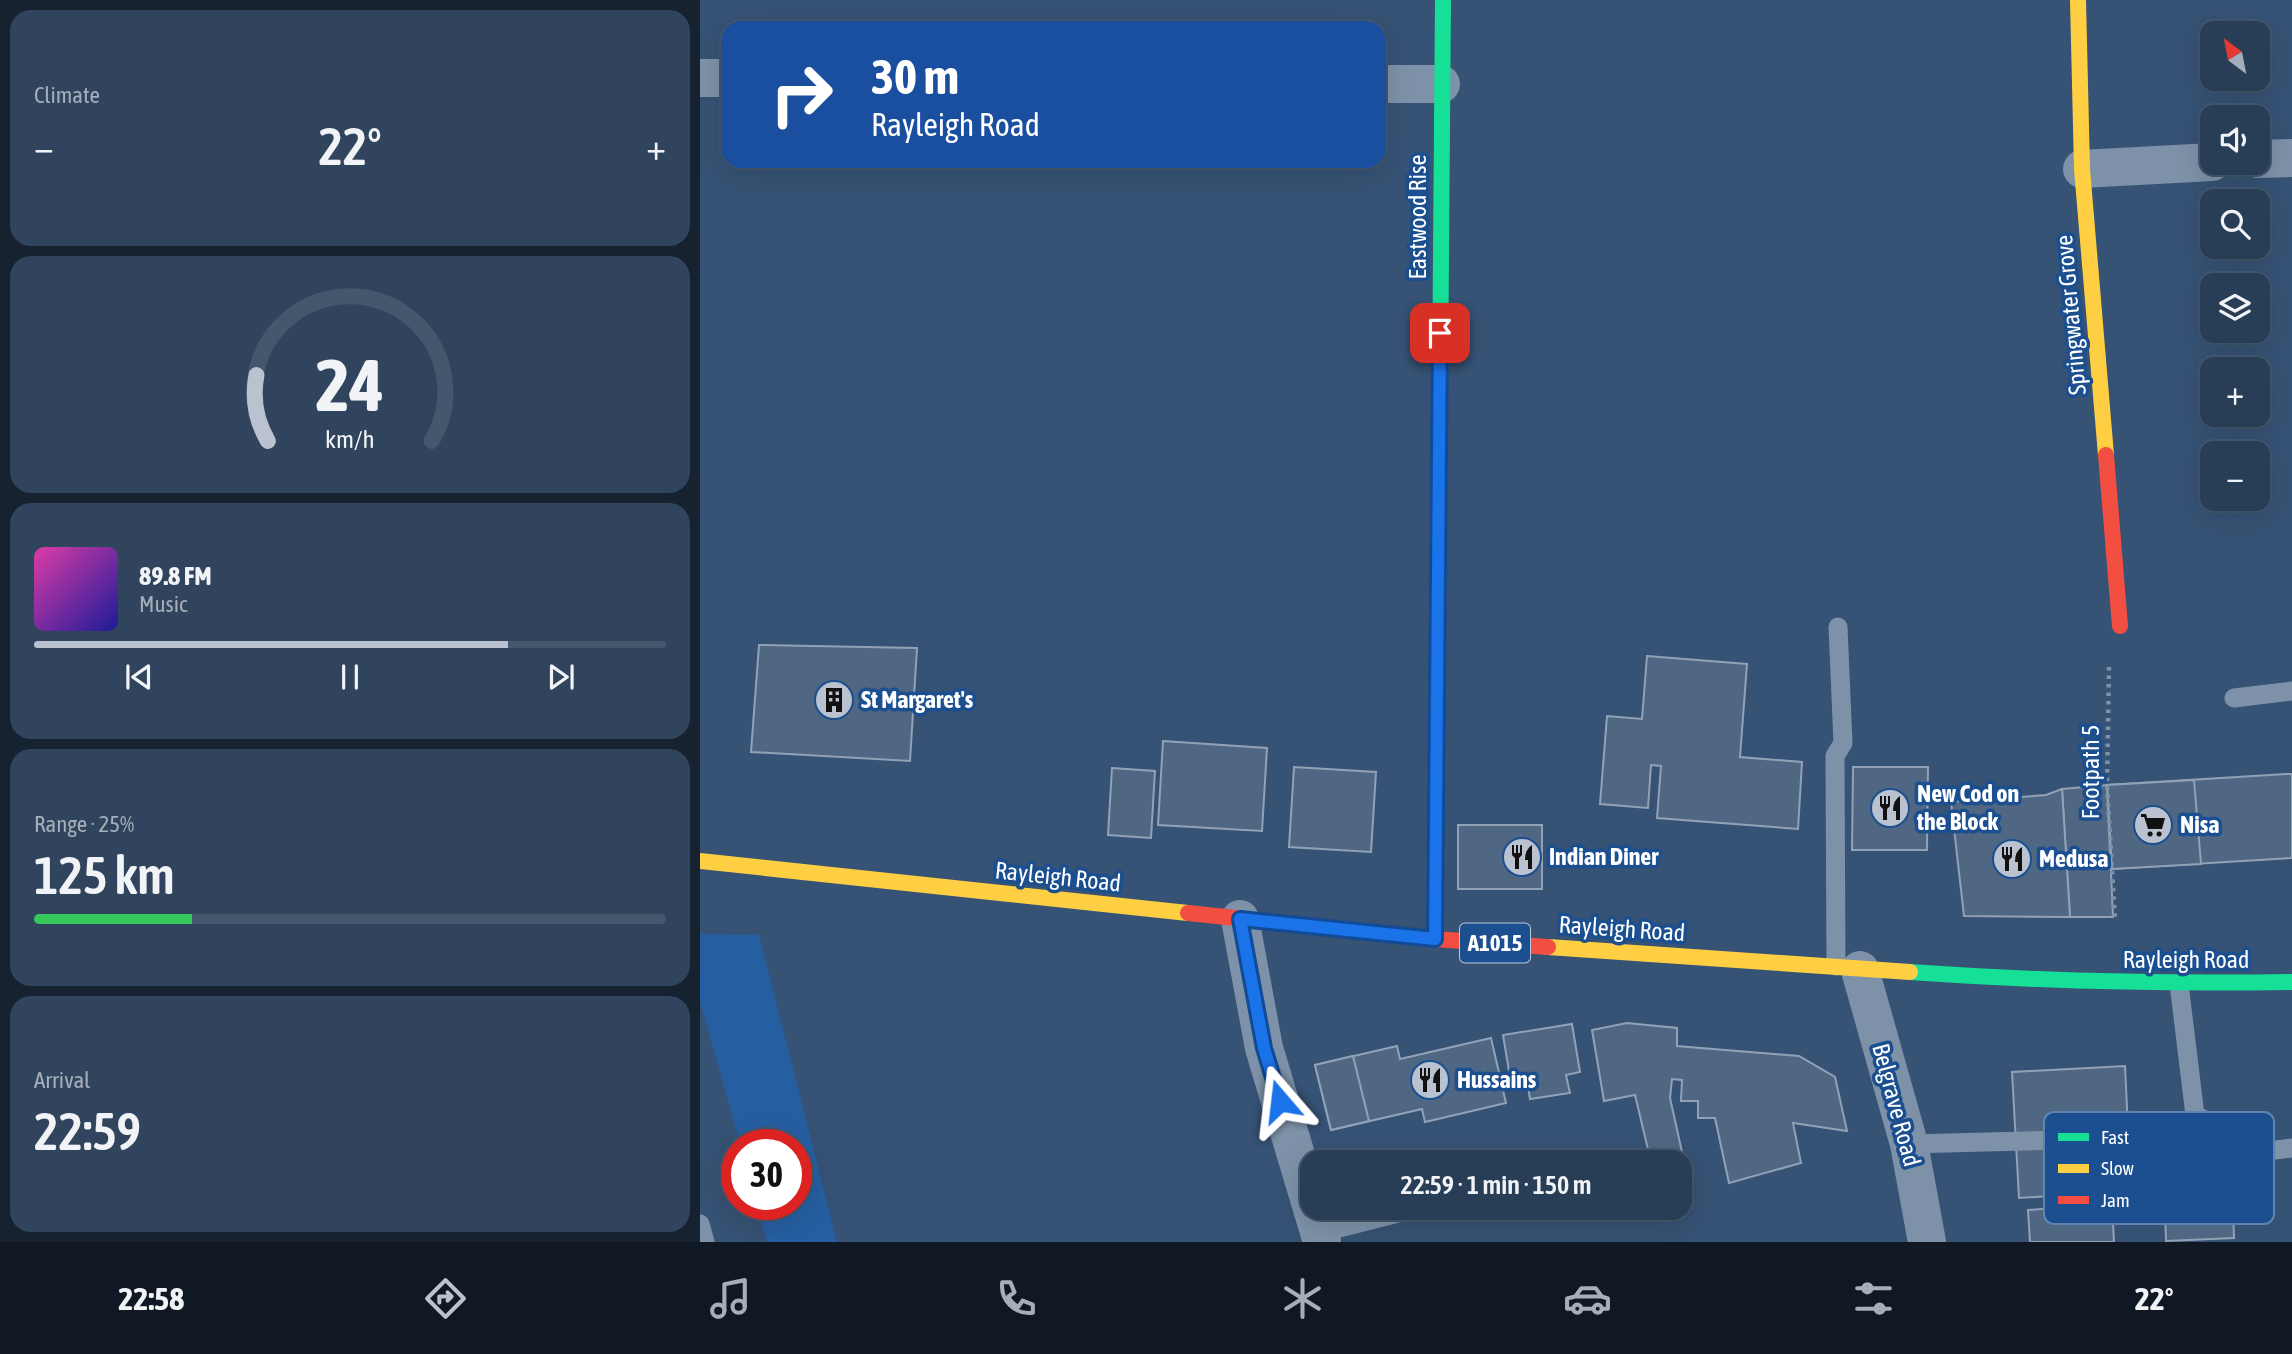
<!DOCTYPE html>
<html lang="en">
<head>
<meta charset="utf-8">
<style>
	body { margin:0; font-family:"Asap Condensed",sans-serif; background:#30455d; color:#f1f3f6; height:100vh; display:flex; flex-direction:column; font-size:26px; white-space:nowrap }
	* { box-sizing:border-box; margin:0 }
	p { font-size:23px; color:#a5aeba }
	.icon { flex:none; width:38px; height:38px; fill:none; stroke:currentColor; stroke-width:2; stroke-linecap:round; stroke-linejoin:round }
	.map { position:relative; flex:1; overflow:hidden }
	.side { display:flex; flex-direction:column; gap:10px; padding:10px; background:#162230; width:700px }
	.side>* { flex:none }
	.banner { position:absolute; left:21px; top:21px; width:665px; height:147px; border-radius:21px; box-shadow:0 7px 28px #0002,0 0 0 2px #44576d; background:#1a4fa0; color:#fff; overflow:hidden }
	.needle { width:46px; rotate:328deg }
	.fabs { position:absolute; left:1500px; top:21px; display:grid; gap:14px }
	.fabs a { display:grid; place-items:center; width:70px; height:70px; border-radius:14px; background:#283e57; box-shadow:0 7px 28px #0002,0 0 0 2px #44576d; font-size:35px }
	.speed { position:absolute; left:21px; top:1129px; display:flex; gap:14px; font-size:35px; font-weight:700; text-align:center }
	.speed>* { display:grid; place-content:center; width:91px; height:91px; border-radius:50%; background:#283e57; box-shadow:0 7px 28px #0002,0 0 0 2px #44576d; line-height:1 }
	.speed .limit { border:10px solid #d22; background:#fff; color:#111 }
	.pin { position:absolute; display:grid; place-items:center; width:60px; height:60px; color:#fff; margin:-30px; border-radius:14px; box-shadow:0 4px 10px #0006 }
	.me { position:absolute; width:77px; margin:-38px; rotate:343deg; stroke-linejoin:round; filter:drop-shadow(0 0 5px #0008) }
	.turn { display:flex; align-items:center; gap:24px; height:147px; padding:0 35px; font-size:32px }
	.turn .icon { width:91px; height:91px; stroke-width:2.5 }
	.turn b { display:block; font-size:49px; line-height:60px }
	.big { font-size:52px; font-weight:600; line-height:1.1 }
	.side .card { flex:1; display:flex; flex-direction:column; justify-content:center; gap:10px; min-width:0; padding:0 24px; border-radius:21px; background:#30455d }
	.side .dial { align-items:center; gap:0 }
	.dial svg { height:182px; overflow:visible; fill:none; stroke:#44576d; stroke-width:7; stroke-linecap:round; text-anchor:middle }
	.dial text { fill:#f1f3f6; stroke:none }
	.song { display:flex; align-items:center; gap:21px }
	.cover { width:84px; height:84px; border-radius:10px; background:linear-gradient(135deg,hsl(320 70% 55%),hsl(240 70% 35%)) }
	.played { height:7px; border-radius:4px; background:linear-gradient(90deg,#b9c2ce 75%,#44576d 75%) }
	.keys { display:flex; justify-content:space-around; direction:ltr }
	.heat { display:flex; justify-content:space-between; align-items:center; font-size:38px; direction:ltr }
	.charge { height:10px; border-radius:5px; background:linear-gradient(90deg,#34c759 25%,#44576d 0) }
	.trip { position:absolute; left:600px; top:1150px; width:392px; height:70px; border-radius:21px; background:#283e57; box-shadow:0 7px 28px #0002,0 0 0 2px #44576d; font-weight:600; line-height:70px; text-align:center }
	.dock { display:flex; height:112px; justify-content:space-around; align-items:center; background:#101923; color:#a5aeba }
	.dock .icon { width:49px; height:49px }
	.dock .current { color:#b9c2ce }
	.dock b { font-size:32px; color:#f1f3f6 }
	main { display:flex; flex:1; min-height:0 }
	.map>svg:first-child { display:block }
	.green { fill:#265fa1 }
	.building { fill:#506783; stroke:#92a2b6; stroke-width:2 }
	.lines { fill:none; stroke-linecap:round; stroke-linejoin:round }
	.path { stroke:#7d92a8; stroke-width:4.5; stroke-dasharray:3.5 5; stroke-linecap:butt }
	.lane { stroke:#7d92a8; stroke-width:19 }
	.street { stroke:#7d92a8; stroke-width:38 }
	.fast { stroke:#16e098; stroke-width:16 }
	.slow { stroke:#ffcf43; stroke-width:16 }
	.jam { stroke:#f24e42; stroke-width:16 }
	.route-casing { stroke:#114b97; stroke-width:18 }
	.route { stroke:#1a73e8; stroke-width:12 }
	.labels { text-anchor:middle; stroke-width:7; stroke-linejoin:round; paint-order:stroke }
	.shield { fill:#1b4f8f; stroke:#bbcadd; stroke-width:2 }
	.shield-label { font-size:23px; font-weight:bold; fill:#fff }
	.street-label { font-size:24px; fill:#fff; stroke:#1b4f8f }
	.poi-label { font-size:24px; font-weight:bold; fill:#fff; stroke:#1b4f8f; text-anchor:start }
	.key { fill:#1b4f8f; stroke:#5f84b1; stroke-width:2 }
	.key-label { font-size:19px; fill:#fff }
</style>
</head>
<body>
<main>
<section class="side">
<div class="card"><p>Climate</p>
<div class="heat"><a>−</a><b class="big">22°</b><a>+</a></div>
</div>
<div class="card dial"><svg viewBox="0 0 100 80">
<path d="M14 69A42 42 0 1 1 86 69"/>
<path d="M14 69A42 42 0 0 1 9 40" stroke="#b9c2ce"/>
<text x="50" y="56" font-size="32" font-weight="700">24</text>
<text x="50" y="72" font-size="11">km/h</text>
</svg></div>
<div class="card">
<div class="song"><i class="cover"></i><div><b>89.8 FM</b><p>Music</p></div></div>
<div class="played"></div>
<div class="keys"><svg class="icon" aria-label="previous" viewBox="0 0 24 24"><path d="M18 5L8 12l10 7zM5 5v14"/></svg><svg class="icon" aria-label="pause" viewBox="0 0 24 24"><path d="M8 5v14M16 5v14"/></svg><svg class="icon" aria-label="next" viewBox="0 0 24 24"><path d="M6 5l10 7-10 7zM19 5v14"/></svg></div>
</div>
<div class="card"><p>Range · 25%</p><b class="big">125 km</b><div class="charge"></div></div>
<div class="card"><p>Arrival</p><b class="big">22:59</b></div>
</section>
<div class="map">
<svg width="1592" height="1242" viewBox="0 0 1592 1242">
	<rect width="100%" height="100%" fill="#365274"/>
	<path class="green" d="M0,934L59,935L137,1242H67L56,1204H96V1144H40L0,1001Z"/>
	<g class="building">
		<path d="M59,645L217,648L210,761L51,752Z"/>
		<path d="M947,656L1047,664L1040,757L1102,762L1098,829L957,818L961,766L951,765L948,808L900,804L907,716L942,719Z"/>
		<path d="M463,741L567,748L562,831L458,825Z"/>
		<path d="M594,767L676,772L671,852L589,847Z"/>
		<path d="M1153,767H1228L1227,850H1152Z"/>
		<path d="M412,768L455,771L451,838L408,835Z"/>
		<path d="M1586,774H1592V858L1412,869L1407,785Z"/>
		<path d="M1494,780L1501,864L1412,869L1407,785Z"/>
		<path d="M1407,785L1413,917H1370L1362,789Z"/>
		<path d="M1362,789L1370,917L1264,916L1251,802L1346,795Z"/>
		<rect x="758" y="825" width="84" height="64"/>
		<path d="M927,1023L977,1028V1046L1099,1056L1135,1077L1147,1131L1093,1123L1101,1163L1029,1183L1015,1118H998V1101H981L982,1080L972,1079L970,1098L990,1188L980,1190V1162H951L935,1095L904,1101L892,1030Z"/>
		<path d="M872,1024L880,1072L866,1075L870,1093L830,1099L828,1087L812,1089L803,1035Z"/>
		<path d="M791,1038L806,1103L725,1122L722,1109L631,1130L615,1065L697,1046L700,1059Z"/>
		<path d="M653,1056L669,1121L631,1130L615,1065Z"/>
		<path d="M1425,1066L1431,1191L1319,1198L1312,1072Z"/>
		<path d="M1412,1204L1414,1242H1330L1328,1210Z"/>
		<path d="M1533,1207L1534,1238L1466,1241L1465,1211Z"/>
	</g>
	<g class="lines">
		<path class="path" d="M1409,667L1407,785L1415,919"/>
		<g class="lane">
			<path d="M1534,698L1592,691"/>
			<path d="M1136,966L1135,756L1143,743L1138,627"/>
			<path d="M1495,1115L1566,1151L1592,1148"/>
			<path d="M1209,1144L1475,1137L1495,1115L1479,984"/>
			<path d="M0,1224L5,1242"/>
			<path d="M620,1233L702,1212"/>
		</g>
		<g class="street">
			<path d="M0,78H28"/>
			<path d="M679,84H741"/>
			<path d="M1558,159L1592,158"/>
			<path d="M1382,169L1512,162"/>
			<path d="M540,919L564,1048L622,1242"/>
			<path d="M1160,970L1209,1144L1227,1242"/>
		</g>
		<g class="fast">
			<path d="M740,383L743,0"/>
			<path d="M1210,972C1337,981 1464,984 1592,982"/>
		</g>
		<g class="slow">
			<path d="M1378,0L1382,169L1406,455"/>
			<path d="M0,861L488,913"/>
			<path d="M735,939L740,383"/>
			<path d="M848,947L1210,972"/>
		</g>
		<g class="jam">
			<path d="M1406,455L1420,626"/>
			<path d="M488,913L735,939L848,947"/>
		</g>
	</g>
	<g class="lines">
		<defs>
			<path id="route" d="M580,1101L564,1048L540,919L735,939L740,333"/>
		</defs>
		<use href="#route" class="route-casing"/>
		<use href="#route" class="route"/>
	</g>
	<defs>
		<symbol id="building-disc" viewBox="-11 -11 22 22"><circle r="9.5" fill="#b9c2ce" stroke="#1b4f8f"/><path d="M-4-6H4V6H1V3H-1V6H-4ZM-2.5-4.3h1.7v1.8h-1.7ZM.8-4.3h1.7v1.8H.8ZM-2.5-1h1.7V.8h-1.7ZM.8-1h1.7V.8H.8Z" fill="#111"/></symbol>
		<symbol id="restaurant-disc" viewBox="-11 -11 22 22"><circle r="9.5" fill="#b9c2ce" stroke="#1b4f8f"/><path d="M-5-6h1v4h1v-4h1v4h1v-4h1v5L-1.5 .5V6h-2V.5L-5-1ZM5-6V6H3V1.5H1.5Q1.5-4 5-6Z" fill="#111"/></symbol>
		<symbol id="supermarket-disc" viewBox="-11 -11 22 22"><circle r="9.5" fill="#b9c2ce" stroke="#1b4f8f"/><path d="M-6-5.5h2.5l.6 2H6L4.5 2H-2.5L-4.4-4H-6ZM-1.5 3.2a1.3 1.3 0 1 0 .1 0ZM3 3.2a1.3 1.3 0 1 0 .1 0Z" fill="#111"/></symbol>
	</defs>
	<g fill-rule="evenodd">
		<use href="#building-disc" x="112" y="678" width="44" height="44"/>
		<use href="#restaurant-disc" x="1168" y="786" width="44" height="44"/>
		<use href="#supermarket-disc" x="1431" y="803" width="44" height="44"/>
		<use href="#restaurant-disc" x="800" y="835" width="44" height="44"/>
		<use href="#restaurant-disc" x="1290" y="837" width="44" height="44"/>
		<use href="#restaurant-disc" x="708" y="1058" width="44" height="44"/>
	</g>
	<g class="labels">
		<rect class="shield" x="760" y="923.5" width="70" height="39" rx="5"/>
		<g class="shield-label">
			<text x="795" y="951">A1015</text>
		</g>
		<g class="street-label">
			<text transform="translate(718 217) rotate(-90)" y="8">Eastwood Rise</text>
			<text transform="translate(1371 315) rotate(-95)" y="8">Springwater Grove</text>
			<text transform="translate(1391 772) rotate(-90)" y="8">Footpath 5</text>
			<text transform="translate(358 877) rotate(6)" y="8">Rayleigh Road</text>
			<text transform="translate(922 929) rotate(4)" y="8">Rayleigh Road</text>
			<text x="1486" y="968">Rayleigh Road</text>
			<text transform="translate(1196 1105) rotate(75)" y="8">Belgrave Road</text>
		</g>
		<g class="poi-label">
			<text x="161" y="708">St Margaret's</text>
			<text x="1217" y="802">New Cod on<tspan x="1217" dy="28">the Block</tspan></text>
			<text x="1480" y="833">Nisa</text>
			<text x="849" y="865">Indian Diner</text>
			<text x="1339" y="867">Medusa</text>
			<text x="757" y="1088">Hussains</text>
		</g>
	</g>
	<rect x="1344" y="1112" width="230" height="112" rx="10" class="key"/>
	<rect x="1358" y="1133" width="31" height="8" fill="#16e098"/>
	<rect x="1358" y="1164" width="31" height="9" fill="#ffcf43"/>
	<rect x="1358" y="1196" width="31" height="8" fill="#f24e42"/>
	<g class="key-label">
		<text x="1401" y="1144">Fast</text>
		<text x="1401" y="1175">Slow</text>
		<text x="1401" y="1207">Jam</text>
	</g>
</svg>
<div class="fabs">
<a><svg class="needle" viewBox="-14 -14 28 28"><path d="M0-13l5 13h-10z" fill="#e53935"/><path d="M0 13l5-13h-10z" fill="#a5aeba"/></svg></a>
<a><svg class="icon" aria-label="sound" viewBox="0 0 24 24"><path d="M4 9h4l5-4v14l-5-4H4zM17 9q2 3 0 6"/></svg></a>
<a><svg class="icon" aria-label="search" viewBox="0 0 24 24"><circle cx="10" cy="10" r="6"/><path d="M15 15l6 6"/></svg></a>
<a><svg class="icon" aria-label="layers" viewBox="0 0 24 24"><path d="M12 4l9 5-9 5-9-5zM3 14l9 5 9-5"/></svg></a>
<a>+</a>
<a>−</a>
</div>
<div class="speed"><div class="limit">30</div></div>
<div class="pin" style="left:740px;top:333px;background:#d93025"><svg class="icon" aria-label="arrive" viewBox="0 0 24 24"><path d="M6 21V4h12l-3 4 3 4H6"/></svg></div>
<svg class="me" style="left:580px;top:1101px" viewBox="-20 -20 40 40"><path d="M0-17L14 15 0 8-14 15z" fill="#1a73e8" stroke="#fff" stroke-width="4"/></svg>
<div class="trip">22:59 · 1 min · 150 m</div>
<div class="banner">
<div class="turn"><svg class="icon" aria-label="right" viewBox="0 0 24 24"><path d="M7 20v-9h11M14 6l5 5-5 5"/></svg><div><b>30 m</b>Rayleigh Road</div></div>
</div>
</div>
</main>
<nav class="dock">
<b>22:58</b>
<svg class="icon current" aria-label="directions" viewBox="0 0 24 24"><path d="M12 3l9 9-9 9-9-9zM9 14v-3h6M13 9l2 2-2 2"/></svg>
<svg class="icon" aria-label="music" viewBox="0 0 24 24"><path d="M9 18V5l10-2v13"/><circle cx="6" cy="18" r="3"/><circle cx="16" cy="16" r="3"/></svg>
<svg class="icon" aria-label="phone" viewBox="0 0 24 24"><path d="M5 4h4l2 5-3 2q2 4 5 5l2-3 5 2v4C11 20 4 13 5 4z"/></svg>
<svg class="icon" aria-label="climate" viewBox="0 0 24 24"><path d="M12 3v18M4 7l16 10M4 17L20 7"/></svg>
<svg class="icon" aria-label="car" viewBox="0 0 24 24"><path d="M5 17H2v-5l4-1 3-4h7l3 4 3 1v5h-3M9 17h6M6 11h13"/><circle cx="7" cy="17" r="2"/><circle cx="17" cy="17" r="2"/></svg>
<svg class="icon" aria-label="filters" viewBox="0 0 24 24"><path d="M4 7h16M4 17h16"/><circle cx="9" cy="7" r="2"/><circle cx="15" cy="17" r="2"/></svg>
<b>22°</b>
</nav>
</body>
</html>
